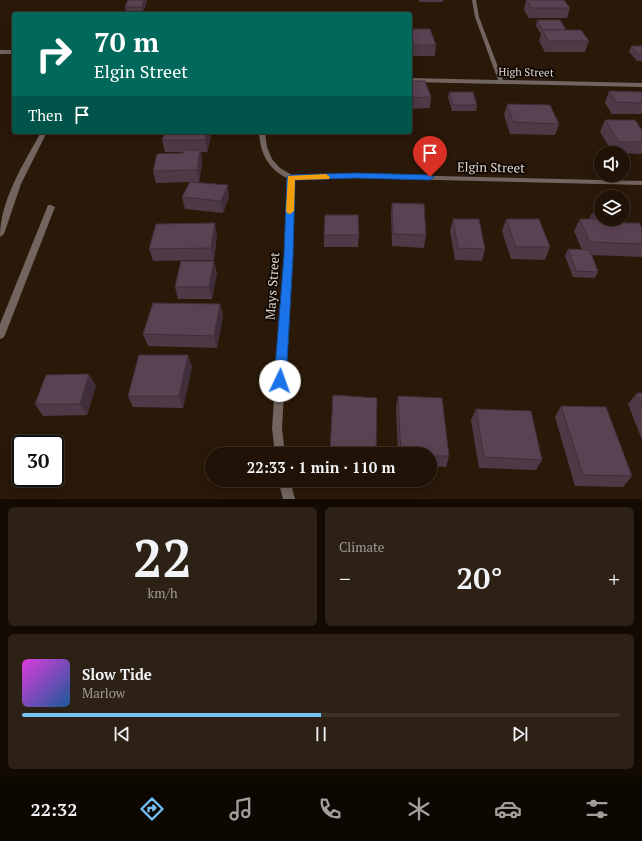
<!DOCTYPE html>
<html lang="en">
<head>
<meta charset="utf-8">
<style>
	body { margin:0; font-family:"PT Serif",serif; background:#2d2014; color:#f1f3f6; height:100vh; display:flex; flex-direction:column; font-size:15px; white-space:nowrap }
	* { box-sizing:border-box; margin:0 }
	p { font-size:13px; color:#a29e9b }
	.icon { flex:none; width:22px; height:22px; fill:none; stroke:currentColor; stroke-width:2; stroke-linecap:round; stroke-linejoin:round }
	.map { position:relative; height:499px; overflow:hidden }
	.sheet { display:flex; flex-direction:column; gap:8px; padding:8px; background:#120a03; flex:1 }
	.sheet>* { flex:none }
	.hud { position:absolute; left:12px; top:12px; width:400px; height:122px; border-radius:4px; box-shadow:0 2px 10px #0003,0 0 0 1px #3d3228; background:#00695c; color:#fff; overflow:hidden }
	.controls { position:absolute; left:594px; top:146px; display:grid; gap:8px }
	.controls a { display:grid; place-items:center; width:36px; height:36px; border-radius:50%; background:#201206; box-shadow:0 2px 10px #0003,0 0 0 1px #3d3228; font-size:20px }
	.speed { position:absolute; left:12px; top:435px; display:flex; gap:8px; font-size:20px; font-weight:700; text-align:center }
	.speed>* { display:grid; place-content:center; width:52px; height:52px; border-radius:50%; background:#201206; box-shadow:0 2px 10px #0003,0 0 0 1px #3d3228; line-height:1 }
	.speed .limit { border:2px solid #111; border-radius:6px; background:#fff; color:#111 }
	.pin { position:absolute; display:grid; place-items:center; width:34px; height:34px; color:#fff; margin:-41px -17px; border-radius:50% 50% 50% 0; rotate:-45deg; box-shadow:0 0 4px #0007 }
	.pin .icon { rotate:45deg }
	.me { position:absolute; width:44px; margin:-22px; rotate:3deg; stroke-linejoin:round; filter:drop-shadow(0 0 3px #0008) }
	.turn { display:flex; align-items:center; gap:14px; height:84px; padding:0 16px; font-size:18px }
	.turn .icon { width:52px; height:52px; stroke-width:2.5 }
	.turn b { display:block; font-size:28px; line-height:34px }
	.then { display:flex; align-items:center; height:38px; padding:0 16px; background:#0003; gap:8px; font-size:15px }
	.big { font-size:30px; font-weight:800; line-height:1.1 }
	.sheet .tile { flex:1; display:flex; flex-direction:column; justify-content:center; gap:6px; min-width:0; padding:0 14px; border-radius:6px; background:#2d2014 }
	.sheet .dial { align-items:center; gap:0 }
	.dial b { font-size:52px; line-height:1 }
	.song { display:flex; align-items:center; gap:12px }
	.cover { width:48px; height:48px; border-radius:6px; background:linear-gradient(135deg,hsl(300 70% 55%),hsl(210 70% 35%)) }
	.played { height:4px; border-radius:2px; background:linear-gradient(90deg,#75c0f6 50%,#3d3228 50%) }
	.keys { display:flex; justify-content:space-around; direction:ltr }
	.heat { display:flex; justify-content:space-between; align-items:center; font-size:22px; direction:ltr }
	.sheet .tiles { flex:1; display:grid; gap:8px; grid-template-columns:1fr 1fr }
	.tile:last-child { grid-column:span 2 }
	.trip { position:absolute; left:205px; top:447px; width:232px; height:40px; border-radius:20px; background:#201206; box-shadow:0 2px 10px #0003,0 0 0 1px #3d3228; font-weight:800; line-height:40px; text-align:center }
	.dock { display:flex; height:64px; justify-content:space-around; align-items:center; background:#0d0702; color:#a29e9b }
	.dock .icon { width:28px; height:28px }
	.dock .on { color:#75c0f6 }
	.dock b { font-size:18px; color:#f1f3f6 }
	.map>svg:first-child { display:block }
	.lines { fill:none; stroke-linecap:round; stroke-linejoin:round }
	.lane { fill:#72645e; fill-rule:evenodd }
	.street { fill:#72645e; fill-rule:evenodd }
	.wall { fill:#4e3947 }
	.shaded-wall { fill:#402e3a }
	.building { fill:#5b4253; stroke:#402e3a }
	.route { fill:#1a73e8; stroke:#114b97 }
	.slow { fill:#f59e0b }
	.labels { text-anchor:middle; stroke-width:3.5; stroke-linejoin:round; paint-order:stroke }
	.far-street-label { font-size:11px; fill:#e2d6cc; stroke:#0d0602 }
	.street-label { font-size:13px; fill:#e2d6cc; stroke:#0d0602 }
</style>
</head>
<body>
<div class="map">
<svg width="642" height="499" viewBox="0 0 642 499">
	<rect width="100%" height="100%" fill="#2a1808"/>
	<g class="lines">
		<g class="lane">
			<rect x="0" y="50" width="14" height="4"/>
			<path d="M41,132H47L21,184L4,234L0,237C0,200 24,163 41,132Z"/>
			<path d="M48,205H51L55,207L5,335L3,338L0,339V324Z"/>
		</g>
		<g class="street">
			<path d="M472,0H476L479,17L503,80L642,83V87L410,82V78L498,80L475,17Z"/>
			<path d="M259,132H265L267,147L272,159L280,168L292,175L355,174L642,181V185L355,178L294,179L292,256L282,428L285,454H275L272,428L284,256L287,178C268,169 260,153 259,132Z"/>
			<path d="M278,480H290L295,499H283Z"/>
		</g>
	</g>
	<g class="wall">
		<path d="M128,0H146L147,2L143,12H126L125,7Z"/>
		<rect x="419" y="0" width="24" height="2"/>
		<path d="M526,0H564L570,8L567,18H529L524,10Z"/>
		<path d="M537,20L566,30L589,41L585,52H545L539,41L541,34L536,26Z"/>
		<path d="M410,29L436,45L435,56H413L410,47Z"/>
		<path d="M631,46H642V61H637L629,52Z"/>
		<path d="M410,81L431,97L430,108L410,109Z"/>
		<path d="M609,91L642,92V114H612L605,103Z"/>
		<path d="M449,92L477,105L476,111H452L448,97Z"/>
		<path d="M507,104L559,124L555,135L510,134L504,115Z"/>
		<path d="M605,120L642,130V154L613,153L600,132Z"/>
		<path d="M165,132H210L211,136L207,152H201L202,162L199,182H193L229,197L223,213L185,209L182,197L190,182L156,183L153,171L183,153V152H165L162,140Z"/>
		<path d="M392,203L426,235L424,248L392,246L391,215Z"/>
		<path d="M592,213L642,228V257L592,255L598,272L595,278L573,277L565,256L568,249L582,250L574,231L580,219H589Z"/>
		<path d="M453,219L485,249L482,261L455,260L450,231Z"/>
		<path d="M506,219L550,247L545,260L511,259L502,231Z"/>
		<path d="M217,235L214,260L153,261L149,249Z"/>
		<path d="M324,235H359L358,247H324Z"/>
		<path d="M217,273L212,299H178L175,287Z"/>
		<path d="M220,304L223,316L217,348L148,346L143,334Z"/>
		<path d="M188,355L192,367L183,408L133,407L128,396Z"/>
		<path d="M96,386L87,415L43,416L35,404Z"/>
		<path d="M637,393H642V440L628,404Z"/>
		<path d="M333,395L376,454H330Z"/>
		<path d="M398,396L449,456L446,467L430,466V454H398L396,408Z"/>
		<path d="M561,406L632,476L623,487L575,486L555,417Z"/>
		<path d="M476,409L542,460L536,470L479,468L471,420Z"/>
	</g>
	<g class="shaded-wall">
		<path d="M144,0H146L147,2L143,12L142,7Z"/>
		<path d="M207,132H210L211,136L207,152L205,140Z"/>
		<path d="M200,150L202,162L199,182L197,170Z"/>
		<path d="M228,185L229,197L223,213L221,201Z"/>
		<path d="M215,223L217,235L214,260L211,248Z"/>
		<path d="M214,261L217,273L212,299L209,287Z"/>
		<path d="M220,304L223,316L217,348L214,336Z"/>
		<path d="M188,355L192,367L183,408L179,396Z"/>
		<path d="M89,374L96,386L87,415L80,404Z"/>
	</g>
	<g class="building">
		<path d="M128,0H144L142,7H125Z"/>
		<path d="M526,0H564L570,8H532Z"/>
		<path d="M537,20H560L566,30H543Z"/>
		<path d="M410,29H430L436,45H414L410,33Z"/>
		<path d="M542,30H581L589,41H549Z"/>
		<path d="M631,46H642V55H639Z"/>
		<path d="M410,81H425L431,97L410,98Z"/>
		<path d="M609,91L642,92V103L616,102Z"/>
		<path d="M449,92H473L477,105H453Z"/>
		<path d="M507,104L550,105L559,124L513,122Z"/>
		<path d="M605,120H635L642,130V142H619Z"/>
		<path d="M165,132H207L205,140H162Z"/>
		<path d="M184,150H200L197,170L153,171L157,154L183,153Z"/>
		<path d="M190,182L228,185L221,201L182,197Z"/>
		<path d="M392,203L424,204L426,235L393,234Z"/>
		<path d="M592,213L601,214V219H622L625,223H639L642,228V244L590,242L580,219H595Z"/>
		<path d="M325,215H358L359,235H324Z"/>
		<path d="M453,219H479L485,249L458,248Z"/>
		<path d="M506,219H539L550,247H516Z"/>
		<path d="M215,223L211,248L149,249L156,224Z"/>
		<path d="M568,249L590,250L598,272L576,271Z"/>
		<path d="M181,261H214L209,287H175Z"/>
		<path d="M153,303L220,304L214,336L143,334Z"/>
		<path d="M139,355H188L179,396H128Z"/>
		<path d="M89,374L80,404H35L46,375Z"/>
		<path d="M637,393H642V406Z"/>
		<path d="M333,395L377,398L376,454L330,451Z"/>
		<path d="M398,396L442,398L449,456H430V454H401Z"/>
		<path d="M561,406L606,407L632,476L583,475Z"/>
		<path d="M476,409L531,411L542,460L484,457Z"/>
	</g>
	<path class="route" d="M355,173L430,175L434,177L430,180L355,178L295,180L293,256L286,381L284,385L280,386L276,385L274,381L284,256L287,177L291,175Z"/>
	<path class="slow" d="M326,174L330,177L329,179L295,180L294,211L290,214L287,213L286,211L288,176Z"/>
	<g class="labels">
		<g class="far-street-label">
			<text transform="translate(526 72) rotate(1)" y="4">High Street</text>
		</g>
		<g class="street-label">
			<text transform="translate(491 167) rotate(1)" y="5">Elgin Street</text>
			<text transform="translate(272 286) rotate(-86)" y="5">Mays Street</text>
		</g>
	</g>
</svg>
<div class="controls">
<a><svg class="icon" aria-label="sound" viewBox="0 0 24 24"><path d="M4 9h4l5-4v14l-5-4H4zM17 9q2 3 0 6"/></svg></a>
<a><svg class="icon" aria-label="layers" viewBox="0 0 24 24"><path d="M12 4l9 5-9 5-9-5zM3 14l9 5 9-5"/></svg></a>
</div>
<div class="speed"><div class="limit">30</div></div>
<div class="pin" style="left:430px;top:177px;background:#d93025"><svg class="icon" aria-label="arrive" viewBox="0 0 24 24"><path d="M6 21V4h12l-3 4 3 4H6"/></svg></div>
<svg class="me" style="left:280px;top:381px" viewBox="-20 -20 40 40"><circle r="19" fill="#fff"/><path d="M0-13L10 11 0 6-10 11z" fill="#1a73e8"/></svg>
<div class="trip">22:33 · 1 min · 110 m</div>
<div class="hud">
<div class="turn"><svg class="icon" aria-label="right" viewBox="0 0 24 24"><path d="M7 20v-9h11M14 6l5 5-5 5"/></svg><div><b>70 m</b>Elgin Street</div></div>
<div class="then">Then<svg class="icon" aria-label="arrive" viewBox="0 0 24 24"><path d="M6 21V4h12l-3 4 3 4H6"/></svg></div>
</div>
</div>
<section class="sheet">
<div class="tiles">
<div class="tile dial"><b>22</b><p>km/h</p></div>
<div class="tile"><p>Climate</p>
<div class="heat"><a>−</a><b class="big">20°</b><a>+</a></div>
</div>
<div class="tile">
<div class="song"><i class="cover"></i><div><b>Slow Tide</b><p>Marlow</p></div></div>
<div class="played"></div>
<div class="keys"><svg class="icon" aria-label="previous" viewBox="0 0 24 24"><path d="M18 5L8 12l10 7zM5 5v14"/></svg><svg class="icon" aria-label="pause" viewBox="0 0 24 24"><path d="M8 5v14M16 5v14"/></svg><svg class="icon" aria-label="next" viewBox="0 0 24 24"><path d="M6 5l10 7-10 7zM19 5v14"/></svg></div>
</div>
</div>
</section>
<nav class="dock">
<b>22:32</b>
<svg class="icon on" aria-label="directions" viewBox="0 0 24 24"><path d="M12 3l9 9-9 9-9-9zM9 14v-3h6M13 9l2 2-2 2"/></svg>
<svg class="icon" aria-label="music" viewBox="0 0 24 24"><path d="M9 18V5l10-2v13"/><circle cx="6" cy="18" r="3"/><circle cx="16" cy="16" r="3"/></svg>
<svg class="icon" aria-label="phone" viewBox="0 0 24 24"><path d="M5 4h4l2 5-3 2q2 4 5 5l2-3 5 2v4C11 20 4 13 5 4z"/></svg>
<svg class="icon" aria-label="climate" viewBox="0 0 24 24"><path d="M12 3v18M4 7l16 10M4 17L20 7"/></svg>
<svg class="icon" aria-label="car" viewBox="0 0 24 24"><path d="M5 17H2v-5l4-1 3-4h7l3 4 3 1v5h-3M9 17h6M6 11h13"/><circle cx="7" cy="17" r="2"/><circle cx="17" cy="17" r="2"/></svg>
<svg class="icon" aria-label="filters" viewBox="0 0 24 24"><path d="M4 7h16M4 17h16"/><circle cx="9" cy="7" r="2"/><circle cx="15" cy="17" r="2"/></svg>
</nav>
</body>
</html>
